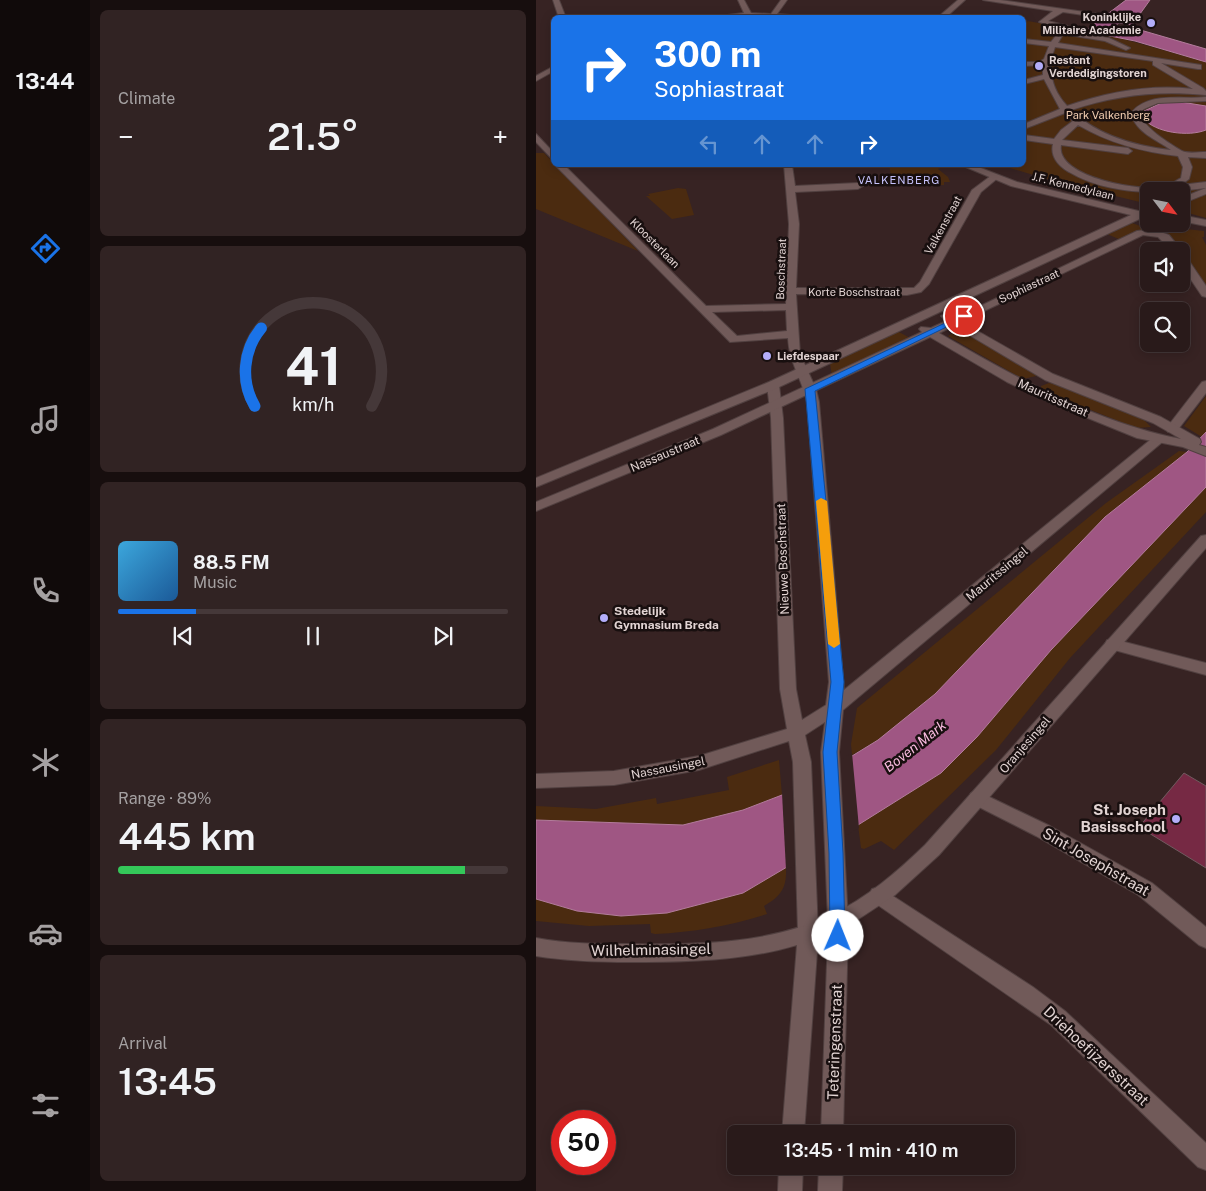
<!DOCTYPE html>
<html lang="en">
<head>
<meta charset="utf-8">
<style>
	body { margin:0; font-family:"Public Sans",sans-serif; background:#312323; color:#f1f3f6; height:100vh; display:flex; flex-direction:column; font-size:19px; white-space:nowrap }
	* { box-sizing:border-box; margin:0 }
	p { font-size:16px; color:#a5a1a2 }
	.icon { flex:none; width:28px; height:28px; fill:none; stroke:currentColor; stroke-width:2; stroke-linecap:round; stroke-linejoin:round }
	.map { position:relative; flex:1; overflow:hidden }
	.side { display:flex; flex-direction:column; gap:10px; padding:10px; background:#170e0e; width:446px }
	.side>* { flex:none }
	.banner { position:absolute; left:15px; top:15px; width:475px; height:152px; border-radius:8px; box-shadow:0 2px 12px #0003,0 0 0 1px #453839; background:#1a73e8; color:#fff; overflow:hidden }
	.needle { width:32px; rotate:122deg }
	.buttons { position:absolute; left:604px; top:182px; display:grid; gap:10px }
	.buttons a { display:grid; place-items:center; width:50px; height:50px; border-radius:8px; background:#291a1a; box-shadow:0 2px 12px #0003,0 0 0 1px #453839; font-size:25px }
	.speed { position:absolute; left:15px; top:1110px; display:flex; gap:10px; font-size:25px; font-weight:700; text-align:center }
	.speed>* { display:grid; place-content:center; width:65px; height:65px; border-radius:50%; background:#291a1a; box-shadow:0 2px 12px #0003,0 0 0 1px #453839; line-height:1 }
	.speed .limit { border:8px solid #d22; background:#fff; color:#111 }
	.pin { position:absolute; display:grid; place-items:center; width:42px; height:42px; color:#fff; margin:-21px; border:2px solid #fff; border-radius:50%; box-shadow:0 1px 5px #0007 }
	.me { position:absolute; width:55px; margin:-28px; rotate:1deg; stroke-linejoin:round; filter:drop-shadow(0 0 4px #0008) }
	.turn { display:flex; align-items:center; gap:18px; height:105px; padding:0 20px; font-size:22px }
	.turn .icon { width:65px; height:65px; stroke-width:2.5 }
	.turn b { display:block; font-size:35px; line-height:42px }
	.lanes { display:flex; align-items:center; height:48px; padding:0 20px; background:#0003; justify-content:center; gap:25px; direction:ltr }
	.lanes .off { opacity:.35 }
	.big { font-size:38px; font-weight:600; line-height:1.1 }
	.side .widget { flex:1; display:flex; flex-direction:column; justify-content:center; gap:8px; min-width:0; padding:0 18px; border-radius:8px; background:#312323 }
	.side .dial { align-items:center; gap:0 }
	.dial svg { height:130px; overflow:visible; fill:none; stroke:#453839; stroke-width:7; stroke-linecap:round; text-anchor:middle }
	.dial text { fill:#f1f3f6; stroke:none }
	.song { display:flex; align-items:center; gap:15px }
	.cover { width:60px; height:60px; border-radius:8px; background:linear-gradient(135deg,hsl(200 70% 55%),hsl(210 70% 35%)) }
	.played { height:5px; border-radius:2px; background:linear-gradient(90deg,#1a73e8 20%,#453839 20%) }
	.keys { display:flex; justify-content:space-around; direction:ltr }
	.heat { display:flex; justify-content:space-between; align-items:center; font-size:28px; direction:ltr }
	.charge { height:8px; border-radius:4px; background:linear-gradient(90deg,#34c759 89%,#453839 0) }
	.trip { position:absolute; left:191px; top:1125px; width:288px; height:50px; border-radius:8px; background:#291a1a; box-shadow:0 2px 12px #0003,0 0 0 1px #453839; font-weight:600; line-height:50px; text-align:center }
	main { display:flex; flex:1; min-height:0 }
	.tabs { display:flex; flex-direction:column; width:90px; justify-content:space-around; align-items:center; background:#100a0a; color:#a5a1a2 }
	.tabs .icon { width:35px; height:35px }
	.tabs .active { color:#1a73e8 }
	.tabs b { font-size:22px; color:#f1f3f6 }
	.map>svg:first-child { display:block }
	.green { fill:#4b2b10 }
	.water { fill:#9f5683; stroke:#b37c9b }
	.pier { fill:#372323 }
	.building { fill:#762944; stroke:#715a5f }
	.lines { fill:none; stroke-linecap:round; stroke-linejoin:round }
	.street-casing { stroke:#514040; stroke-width:2 }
	.secondary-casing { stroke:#514040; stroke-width:2 }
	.street { fill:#715a59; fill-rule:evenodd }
	.secondary { fill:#715a59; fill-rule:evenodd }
	.route { fill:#1a73e8; stroke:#114b97 }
	.slow { fill:#f59e0b }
	.poi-dot { fill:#b3adf9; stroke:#180f0f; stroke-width:2 }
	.labels { text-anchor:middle; stroke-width:5; stroke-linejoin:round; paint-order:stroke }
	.far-poi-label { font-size:11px; font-weight:bold; fill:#e2d4d3; stroke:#180f0f; text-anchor:start }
	.far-park-label { font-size:11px; fill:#f3ceb2; stroke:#180f0f }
	.far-neighbourhood-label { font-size:11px; letter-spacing:1px; fill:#c6c3fc; stroke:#180f0f }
	.far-street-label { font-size:11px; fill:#e2d4d3; stroke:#180f0f }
	.street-label { font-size:12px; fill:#e2d4d3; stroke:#180f0f }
	.poi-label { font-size:12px; font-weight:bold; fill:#e2d4d3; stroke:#180f0f; text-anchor:start }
	.water-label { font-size:14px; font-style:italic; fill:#f9bbdf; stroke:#180f0f }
	.near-poi-label { font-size:15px; font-weight:bold; fill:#e2d4d3; stroke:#180f0f; text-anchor:end }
	.near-street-label { font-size:15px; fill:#e2d4d3; stroke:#180f0f }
</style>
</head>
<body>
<main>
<nav class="tabs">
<b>13:44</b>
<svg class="icon active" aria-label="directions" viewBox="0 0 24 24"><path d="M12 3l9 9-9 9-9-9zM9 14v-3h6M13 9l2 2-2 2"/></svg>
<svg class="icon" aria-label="music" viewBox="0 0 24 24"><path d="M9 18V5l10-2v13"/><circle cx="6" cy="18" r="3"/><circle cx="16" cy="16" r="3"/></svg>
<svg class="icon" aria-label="phone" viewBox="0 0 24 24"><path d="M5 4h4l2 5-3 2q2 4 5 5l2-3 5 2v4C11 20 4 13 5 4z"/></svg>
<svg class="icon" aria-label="climate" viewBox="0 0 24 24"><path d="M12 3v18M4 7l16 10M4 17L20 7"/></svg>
<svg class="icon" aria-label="car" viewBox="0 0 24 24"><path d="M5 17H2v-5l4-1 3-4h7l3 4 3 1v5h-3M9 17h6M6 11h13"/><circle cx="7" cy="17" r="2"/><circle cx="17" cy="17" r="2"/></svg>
<svg class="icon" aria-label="filters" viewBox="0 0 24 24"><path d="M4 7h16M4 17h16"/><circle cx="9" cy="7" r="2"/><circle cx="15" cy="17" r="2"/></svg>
</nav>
<section class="side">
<div class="widget"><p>Climate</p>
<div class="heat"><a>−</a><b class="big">21.5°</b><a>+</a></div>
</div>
<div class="widget dial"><svg viewBox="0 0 100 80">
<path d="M14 69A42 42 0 1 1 86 69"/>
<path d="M14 69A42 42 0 0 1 18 21" stroke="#1a73e8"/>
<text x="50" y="56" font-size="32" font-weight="700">41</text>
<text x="50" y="72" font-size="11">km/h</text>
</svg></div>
<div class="widget">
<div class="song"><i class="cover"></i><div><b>88.5 FM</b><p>Music</p></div></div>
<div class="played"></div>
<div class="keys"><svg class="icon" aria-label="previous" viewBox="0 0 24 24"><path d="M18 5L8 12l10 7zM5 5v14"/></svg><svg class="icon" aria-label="pause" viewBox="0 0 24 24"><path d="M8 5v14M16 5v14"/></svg><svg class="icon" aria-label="next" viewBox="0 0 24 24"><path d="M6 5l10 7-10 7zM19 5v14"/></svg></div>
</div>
<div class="widget"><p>Range · 89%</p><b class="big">445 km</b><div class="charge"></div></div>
<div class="widget"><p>Arrival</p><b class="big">13:45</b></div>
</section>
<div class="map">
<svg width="670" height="1191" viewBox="0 0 670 1191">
	<rect width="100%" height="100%" fill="#372323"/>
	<g class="green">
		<path d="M492,21L587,39L670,62V218L645,211V191H612V204L514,180L464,165H488V75L492,74L488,72V24Z"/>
		<path d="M0,153H8L102,251L0,209Z"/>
		<path d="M353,165H414L402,169L412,177L414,182H408V185L357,186Z"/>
		<path d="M142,188L150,189L158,215L136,219L110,196H114L112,194Z"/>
		<path d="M596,223L610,228L585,240L571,234Z"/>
		<path d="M641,228L668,231V237H666L670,245V288L632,233Z"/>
		<path d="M424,329L500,374V376L487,379L412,336Z"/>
		<path d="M361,331L376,339L296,377L294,363Z"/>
		<path d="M513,383L521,384L608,420L615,427L600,428L505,390V386Z"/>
		<path d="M670,396V432L666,437L648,426Z"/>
		<path d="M643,451L651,452L569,517L399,694L342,740L316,755L315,744L321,708L570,503Z"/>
		<path d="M670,487V512L534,658L460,750L358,850L345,841L328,849L325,848L322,825L405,773L441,737L515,650Z"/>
		<path d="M243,760L246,795L207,810L147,825L0,820V806L60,809L120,798L121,804L193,790L191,777Z"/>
		<path d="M250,867C251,888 245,896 228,906L231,914C194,926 158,932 119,934L115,933L114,924L53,926L0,921V899L41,911L207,893Z"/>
	</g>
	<g class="water">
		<path d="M590,0H614L596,25L583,23L573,29L594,33L601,29L670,49V62L599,41L549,31Z"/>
		<path d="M645,102L670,106V130C653,137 619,133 607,118L608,111L625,103Z"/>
		<path d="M670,432V487L515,650L441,737L405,773L322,825L207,893L131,913L85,916L41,911L0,899V820L147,825L207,810L246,795L316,756L342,740L399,694L569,517L651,452Z"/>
	</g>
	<path class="pier" d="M316,753L323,828L250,870L246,793Z"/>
	<path class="building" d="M648,773L670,786V868L603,827Z"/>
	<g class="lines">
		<defs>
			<g id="street">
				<path d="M202,0H208L215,13L235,14L245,0H251L241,14L293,18H167L208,13Z"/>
				<path d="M422,0H429L409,18H401Z"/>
				<path d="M447,0H464L570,15L568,18L527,12L512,21L540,28L530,31L573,38L594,48L590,50L569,41L527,34L522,43L665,65V69H662L625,63L667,88L670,91V95C622,90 580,95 535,110C562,136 599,146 635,150C620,139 600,133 595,113C613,91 645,100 670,97V101L622,103L608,109L603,113C607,127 634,144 646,151C652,154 663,152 670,152V158L652,157L656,167L653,179L645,185L670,182V188C624,194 574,196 533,172C522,166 514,156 517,144L488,140V135L518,139L525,130L537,121L529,113L488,129V124L524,109L508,79L488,84V80L507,75V65L488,66V62H503L508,59L513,46L488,43V39L515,42L526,28L503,22L517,11ZM519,47L617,61V65L657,89C614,84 572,92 531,106C515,89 511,68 519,47ZM542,125C573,143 606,152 642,156L647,167L645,178C641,180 636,184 631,186C609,193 519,178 525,145L592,154L596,151L592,148L526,140Z"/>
				<path d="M0,134L18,153V161L0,142Z"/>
				<path d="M19,165H28L170,306L250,304L253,224L248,165H256L259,186L322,183L327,186L322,189L259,192L263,224L260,288H378L384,282L436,190L456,175L463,177L445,192L393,284L385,292L371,295L260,294L264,354L280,389L283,402L308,690L619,436H629L630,439L307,710L303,752L312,921L309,927L302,929L295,927L292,921L285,752L289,722L269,735L275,762L282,932L279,938L272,941L265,938L262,932L257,762L253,741L163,770L78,785L0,788V774L78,771L163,756L251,729L244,689L235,418L231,385L237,381L243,385L247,418L260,689L266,720L290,705L293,682L271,402C266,379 253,362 252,338L194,342ZM250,310L251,331L201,336L176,312Z"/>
				<path d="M670,188V194L645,204V198Z"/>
				<path d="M616,229L633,235L646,251L645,252L636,251L622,237L607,235L423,323H415L413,321L601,231Z"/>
				<path d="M645,254L649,255L670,286V297L666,296L645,265Z"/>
				<path d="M670,381V393L640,432H632L630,429L632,426L666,382Z"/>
				<path d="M577,639L670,663V675L571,648L569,644L571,640Z"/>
				<path d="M441,791L514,826L616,883L670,927V948L663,945L602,895L500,836L435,803L432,798L435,793Z"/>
				<path d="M343,887L497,987L529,1011L670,1143V1170L662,1167L515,1025L336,901L333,895L336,889Z"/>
			</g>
			<g id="secondary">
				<path d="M17,0H23L30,18H23Z"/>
				<path d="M18,66V71L0,81V76Z"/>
				<path d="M425,165H437L481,182L611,213L612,215L241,388L0,487V478L233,382L595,215L475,186Z"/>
				<path d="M645,215L670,220V226L645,221Z"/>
				<path d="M410,313L517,374L625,417L664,439L665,442L663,445L670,447V456L647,447L601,438L515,403L471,382L394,337L185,435L0,511V502L177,429L386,332L383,329L385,327L395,328L410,321L405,316ZM418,326L509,380L617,423L645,439C558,422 479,377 403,333Z"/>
				<path d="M670,535V548L403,855L359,895L312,926L307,1134H285L292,934L282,938L268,1134H246L261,945C208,961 150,962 95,962C63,962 31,961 0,956V938C31,944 63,944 95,944C162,945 234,944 295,915C331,898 361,872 389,845L665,536Z"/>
				<path d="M243,1166H267L266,1191H242Z"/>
				<path d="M283,1166H307L306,1191H282Z"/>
			</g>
		</defs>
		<use href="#street" class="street-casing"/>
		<use href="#secondary" class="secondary-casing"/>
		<use href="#street" class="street"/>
		<use href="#secondary" class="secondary"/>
	</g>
	<path class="route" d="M426,315L433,316L279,391L308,682L301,752L307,853L309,936L307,940L302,942L296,940L294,936L293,853L287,752L295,682L269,389Z"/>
	<path class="slow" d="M285,498L291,501L304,644L298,648L292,644L280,501Z"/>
	<g class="poi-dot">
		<circle cx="615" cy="23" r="5"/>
		<circle cx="503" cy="66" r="5"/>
		<circle cx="231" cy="356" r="5"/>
		<circle cx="68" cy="618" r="5"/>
		<circle cx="640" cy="819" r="5"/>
	</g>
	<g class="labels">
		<g class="far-poi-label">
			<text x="605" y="21" text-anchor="end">Koninklijke<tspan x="605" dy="13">Militaire Academie</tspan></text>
			<text x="513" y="64">Restant<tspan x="513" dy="13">Verdedigingstoren</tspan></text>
			<text x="241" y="360">Liefdespaar</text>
		</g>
		<g class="far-park-label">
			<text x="572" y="119">Park Valkenberg</text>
		</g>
		<g class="far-neighbourhood-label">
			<text x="363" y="184">VALKENBERG</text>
		</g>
		<g class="far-street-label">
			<text transform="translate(537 186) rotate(14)" y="4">J.F. Kennedylaan</text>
			<text transform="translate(407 225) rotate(-61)" y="4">Valkenstraat</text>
			<text transform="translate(119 243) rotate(45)" y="4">Kloosterlaan</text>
			<text transform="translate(245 269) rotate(-88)" y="4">Boschstraat</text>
			<text transform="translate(493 286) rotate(-25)" y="4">Sophiastraat</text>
			<text x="318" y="296">Korte Boschstraat</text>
		</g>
		<g class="street-label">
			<text transform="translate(517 398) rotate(24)" y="4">Mauritsstraat</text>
			<text transform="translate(129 454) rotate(-23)" y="4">Nassaustraat</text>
			<text transform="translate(247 559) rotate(-92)" y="4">Nieuwe Boschstraat</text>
			<text transform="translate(461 574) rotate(-40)" y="4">Mauritssingel</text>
			<text transform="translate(489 745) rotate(-49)" y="4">Oranjesingel</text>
			<text transform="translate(132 768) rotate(-11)" y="4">Nassausingel</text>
		</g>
		<g class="poi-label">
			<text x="78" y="615">Stedelijk<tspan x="78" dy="14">Gymnasium Breda</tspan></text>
		</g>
		<g class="water-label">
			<text transform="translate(379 746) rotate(-38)" y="5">Boven Mark</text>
		</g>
		<g class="near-poi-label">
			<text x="630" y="815">St. Joseph<tspan x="630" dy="17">Basisschool</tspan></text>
		</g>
		<g class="near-street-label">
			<text transform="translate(560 862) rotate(30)" y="5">Sint Josephstraat</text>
			<text transform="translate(115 950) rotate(-1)" y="5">Wilhelminasingel</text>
			<text transform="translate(299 1042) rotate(-88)" y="5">Teteringenstraat</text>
			<text transform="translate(560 1056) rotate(43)" y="5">Driehoefijzersstraat</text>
		</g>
	</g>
</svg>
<div class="buttons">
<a><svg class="needle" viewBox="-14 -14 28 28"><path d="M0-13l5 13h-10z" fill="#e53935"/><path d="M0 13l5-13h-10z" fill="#a5a1a2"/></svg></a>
<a><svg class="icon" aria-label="sound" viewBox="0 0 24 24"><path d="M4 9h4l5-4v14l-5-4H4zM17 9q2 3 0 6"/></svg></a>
<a><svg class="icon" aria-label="search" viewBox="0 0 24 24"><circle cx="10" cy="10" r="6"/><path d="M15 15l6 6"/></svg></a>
</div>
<div class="speed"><div class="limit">50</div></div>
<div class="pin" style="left:428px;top:316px;background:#d93025"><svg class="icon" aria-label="arrive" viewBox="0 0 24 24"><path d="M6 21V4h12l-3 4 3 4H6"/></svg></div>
<svg class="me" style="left:302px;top:936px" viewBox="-20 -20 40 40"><circle r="19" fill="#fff"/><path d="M0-13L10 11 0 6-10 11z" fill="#1a73e8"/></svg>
<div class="trip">13:45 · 1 min · 410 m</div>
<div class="banner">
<div class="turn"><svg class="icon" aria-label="right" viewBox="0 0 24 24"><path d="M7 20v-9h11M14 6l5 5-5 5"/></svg><div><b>300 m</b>Sophiastraat</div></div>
<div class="lanes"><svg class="icon off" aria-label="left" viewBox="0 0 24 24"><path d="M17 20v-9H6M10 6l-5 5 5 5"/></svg><svg class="icon off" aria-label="ahead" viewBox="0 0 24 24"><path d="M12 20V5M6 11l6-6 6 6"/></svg><svg class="icon off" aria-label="ahead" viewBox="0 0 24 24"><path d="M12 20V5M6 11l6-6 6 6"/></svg><svg class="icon" aria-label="right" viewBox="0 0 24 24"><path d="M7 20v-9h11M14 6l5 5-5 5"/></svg></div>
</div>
</div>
</main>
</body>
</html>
